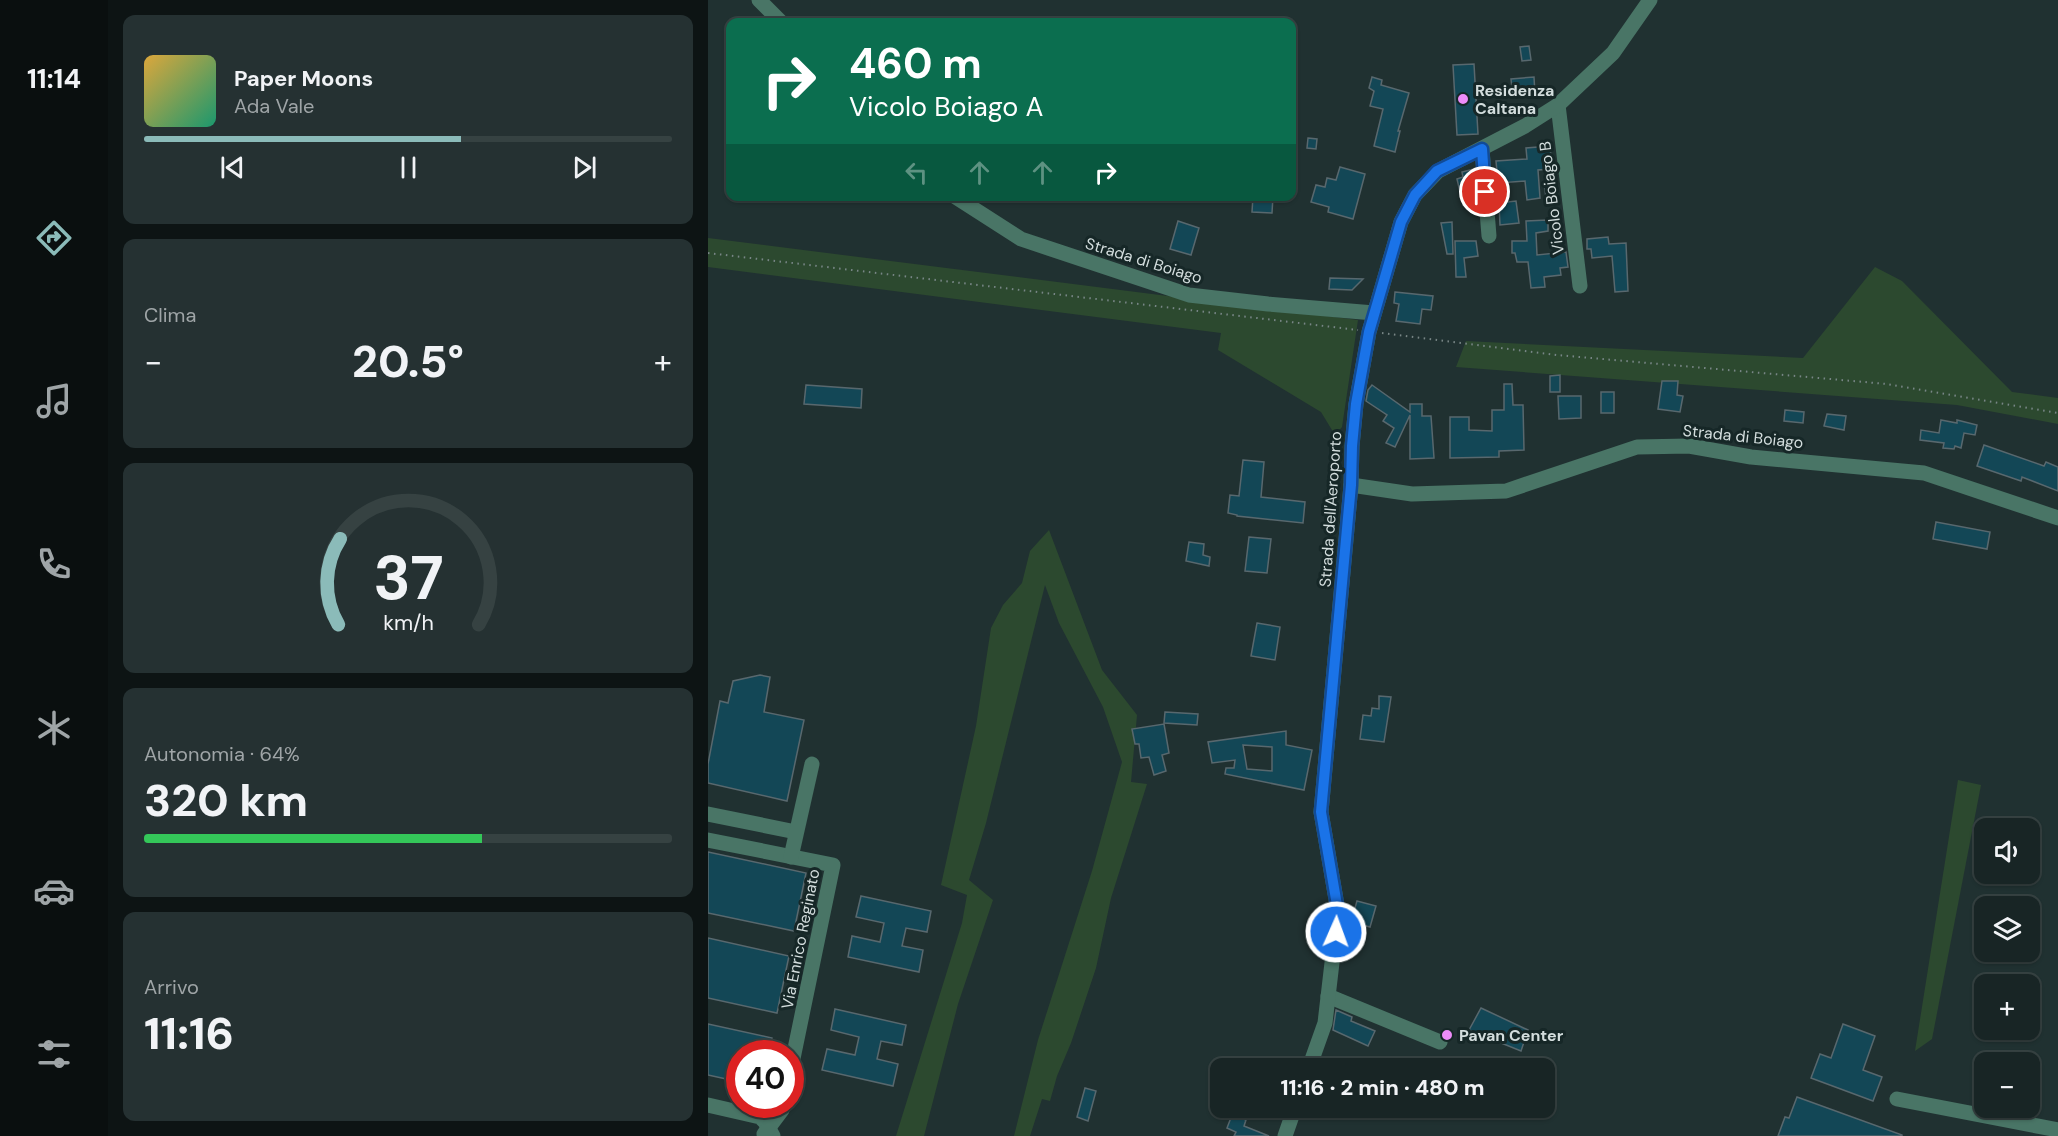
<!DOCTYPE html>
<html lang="it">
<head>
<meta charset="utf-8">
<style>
	body { margin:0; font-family:"DM Sans",sans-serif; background:#253132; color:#f1f3f6; height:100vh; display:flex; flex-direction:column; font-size:22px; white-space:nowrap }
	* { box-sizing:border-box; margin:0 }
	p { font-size:20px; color:#9fa5a7 }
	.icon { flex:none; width:33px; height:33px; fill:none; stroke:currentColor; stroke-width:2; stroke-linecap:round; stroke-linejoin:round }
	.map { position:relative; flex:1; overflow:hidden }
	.sheet { display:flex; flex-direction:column; gap:15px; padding:15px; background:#0d1414; width:600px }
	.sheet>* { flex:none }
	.banner { position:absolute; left:18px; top:18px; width:570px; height:183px; border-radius:12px; box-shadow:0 2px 4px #0004,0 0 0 2px #364242; background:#0b6e4f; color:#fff; overflow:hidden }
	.tools { position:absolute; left:1266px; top:818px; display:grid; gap:12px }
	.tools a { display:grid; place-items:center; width:66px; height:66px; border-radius:12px; background:#182525; box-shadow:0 2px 4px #0004,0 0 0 2px #364242; font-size:30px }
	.speed { position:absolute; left:18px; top:1040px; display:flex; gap:12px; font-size:30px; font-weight:700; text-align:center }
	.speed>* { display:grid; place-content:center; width:78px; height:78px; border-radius:50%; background:#182525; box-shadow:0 2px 4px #0004,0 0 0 2px #364242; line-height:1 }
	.speed .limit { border:9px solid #d22; background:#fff; color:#111 }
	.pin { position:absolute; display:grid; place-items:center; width:51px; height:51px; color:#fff; margin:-26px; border:3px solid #fff; border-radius:50%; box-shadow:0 2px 6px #0007 }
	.me { position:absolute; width:66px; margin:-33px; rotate:2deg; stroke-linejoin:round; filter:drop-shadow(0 0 4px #0008) }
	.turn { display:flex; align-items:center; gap:21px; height:126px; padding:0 24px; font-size:27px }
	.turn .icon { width:78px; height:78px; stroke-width:2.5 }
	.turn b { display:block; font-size:42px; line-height:51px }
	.lanes { display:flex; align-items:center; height:57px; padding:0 24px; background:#0003; justify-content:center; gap:30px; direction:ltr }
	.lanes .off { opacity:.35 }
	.big { font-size:45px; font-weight:800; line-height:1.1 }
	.sheet .widget { flex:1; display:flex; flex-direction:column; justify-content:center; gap:9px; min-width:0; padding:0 21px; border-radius:12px; background:#253132 }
	.sheet .dial { align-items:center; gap:0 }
	.dial svg { height:156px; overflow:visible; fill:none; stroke:#364242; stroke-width:7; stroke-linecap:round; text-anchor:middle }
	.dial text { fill:#f1f3f6; stroke:none }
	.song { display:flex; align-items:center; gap:18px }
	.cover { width:72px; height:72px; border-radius:9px; background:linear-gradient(135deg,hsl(40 70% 55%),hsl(160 70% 35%)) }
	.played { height:6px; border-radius:3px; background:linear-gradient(90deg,#8bbbb9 60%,#364242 60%) }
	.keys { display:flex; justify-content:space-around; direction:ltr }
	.heat { display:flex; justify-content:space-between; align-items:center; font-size:33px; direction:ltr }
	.charge { height:9px; border-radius:4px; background:linear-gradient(90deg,#34c759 64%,#364242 0) }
	.trip { position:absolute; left:502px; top:1058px; width:345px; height:60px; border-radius:12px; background:#182525; box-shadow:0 2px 4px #0004,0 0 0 2px #364242; font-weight:800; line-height:60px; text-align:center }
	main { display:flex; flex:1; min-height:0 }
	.tab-bar { display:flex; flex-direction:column; width:108px; justify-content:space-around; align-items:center; background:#0a0f0f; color:#9fa5a7 }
	.tab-bar .icon { width:42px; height:42px }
	.tab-bar .selected { color:#8bbbb9 }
	.tab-bar b { font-size:27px; color:#f1f3f6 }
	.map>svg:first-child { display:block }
	.green { fill:#2c492f }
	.building { fill:#134756; stroke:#58686e; stroke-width:1.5; fill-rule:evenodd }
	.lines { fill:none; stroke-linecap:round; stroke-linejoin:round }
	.path { stroke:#788686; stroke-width:2; stroke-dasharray:1.5 4.5; stroke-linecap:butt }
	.minor { stroke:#497566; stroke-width:15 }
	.route-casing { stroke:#114b97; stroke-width:15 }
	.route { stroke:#1a73e8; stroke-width:10 }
	.poi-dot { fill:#ed8cf9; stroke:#162727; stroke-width:2 }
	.labels { text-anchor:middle; stroke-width:6; stroke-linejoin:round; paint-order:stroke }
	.poi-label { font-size:16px; font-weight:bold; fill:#d3dddd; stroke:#162727; text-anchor:start }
	.street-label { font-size:16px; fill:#d3dddd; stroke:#162727 }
</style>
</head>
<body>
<main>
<nav class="tab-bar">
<b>11:14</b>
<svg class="icon selected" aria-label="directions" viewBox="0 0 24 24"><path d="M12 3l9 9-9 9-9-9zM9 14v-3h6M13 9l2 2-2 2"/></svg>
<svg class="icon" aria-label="music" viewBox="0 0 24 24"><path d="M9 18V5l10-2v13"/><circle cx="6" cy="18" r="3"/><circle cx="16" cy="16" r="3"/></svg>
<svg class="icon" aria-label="phone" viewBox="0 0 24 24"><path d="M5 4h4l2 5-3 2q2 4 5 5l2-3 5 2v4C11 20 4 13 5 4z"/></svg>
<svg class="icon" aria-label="climate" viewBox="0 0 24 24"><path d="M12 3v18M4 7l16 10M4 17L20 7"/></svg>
<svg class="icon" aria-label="car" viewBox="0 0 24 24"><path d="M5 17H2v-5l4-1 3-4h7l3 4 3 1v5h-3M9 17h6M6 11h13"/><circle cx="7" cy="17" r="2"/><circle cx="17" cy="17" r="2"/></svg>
<svg class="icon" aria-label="filters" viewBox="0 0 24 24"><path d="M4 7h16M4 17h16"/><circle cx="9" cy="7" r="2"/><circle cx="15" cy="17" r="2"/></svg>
</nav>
<section class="sheet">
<div class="widget">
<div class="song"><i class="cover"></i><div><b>Paper Moons</b><p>Ada Vale</p></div></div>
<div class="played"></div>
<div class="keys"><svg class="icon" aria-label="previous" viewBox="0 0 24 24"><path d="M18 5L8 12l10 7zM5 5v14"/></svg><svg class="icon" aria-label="pause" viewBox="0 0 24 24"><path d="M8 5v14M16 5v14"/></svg><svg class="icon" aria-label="next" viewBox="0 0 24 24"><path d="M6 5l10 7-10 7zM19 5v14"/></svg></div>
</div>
<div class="widget"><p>Clima</p>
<div class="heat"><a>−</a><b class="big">20.5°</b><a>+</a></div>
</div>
<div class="widget dial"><svg viewBox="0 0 100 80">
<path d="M14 69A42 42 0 1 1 86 69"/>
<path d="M14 69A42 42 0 0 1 15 25" stroke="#8bbbb9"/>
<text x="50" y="56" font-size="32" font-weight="700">37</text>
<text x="50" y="72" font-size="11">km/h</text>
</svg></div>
<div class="widget"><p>Autonomia · 64%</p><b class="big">320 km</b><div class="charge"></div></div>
<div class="widget"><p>Arrivo</p><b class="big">11:16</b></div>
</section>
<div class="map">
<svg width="1350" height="1136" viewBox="0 0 1350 1136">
	<rect width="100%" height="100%" fill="#203131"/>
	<g class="green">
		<path d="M0,238L650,320L634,427L627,435L613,412L510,350L513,333L0,267Z"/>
		<path d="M1167,267L1194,281L1304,392L1350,398V424L1249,405L748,367L758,341L1095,358Z"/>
		<path d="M341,530L394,670L429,715L423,782L439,784L403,898L388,968L363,1043L349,1076L342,1101L334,1099L322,1136H306L330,1040L384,871L414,762L395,707L351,623L337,585L278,823L261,880L285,900L250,1004L216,1136H188L254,923L259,895L233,885L268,726L283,628L295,605L314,583L322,551Z"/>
		<path d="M1250,780L1273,785L1224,1039L1207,1051Z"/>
	</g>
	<g class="building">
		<path d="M821,46L823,60L814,61L812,47Z"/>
		<path d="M766,64L770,134L749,135L745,65Z"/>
		<path d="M664,77L674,80L673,85L701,93L690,131H692L687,152L666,146L675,109L662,106L666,91L661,88Z"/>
		<path d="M826,77L827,95L805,97L803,79Z"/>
		<path d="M600,138L609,139L608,149L599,148Z"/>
		<path d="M842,146L844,169L830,170L832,198L819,200L817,181L790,183L788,161L819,159L818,148Z"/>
		<path d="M632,167L657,174L645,219L620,212L621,207L603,202L608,185L617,187L619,178L628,180Z"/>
		<path d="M766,169L767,184L761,186L765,202L755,205L749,179L755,177L754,172Z"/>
		<path d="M847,188V198L838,199L837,189Z"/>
		<path d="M545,196H565L564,213L544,212Z"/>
		<path d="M808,201L811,223L792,225L791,203Z"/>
		<path d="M840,220V231L828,233L829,255L858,252L860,267L852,268L853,275L836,277L837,287L823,288L820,262H809L807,253H804V241H819L818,221Z"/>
		<path d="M470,221L491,228L483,255L462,249Z"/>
		<path d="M744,222L745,254H739L733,223Z"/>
		<path d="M900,237L901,244L918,243L920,291L907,292L904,256L884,258L883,249H879V239Z"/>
		<path d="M747,241H768L770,256L756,258L758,277H748Z"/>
		<path d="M622,278L655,279L644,290L621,289Z"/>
		<path d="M687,292L725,296L723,310L714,309L712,324L688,321L691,304L686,303Z"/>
		<path d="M852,375V392H842V376Z"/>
		<path d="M954,381H970L969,395L975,396L972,412L950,409Z"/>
		<path d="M796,384H804L805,405H815L816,450L791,451V457L742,458V417H761V430L784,431V410H796Z"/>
		<path d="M98,385L154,389L153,408L96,404Z"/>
		<path d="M664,385L702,412V404H714V416H723L726,458L702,459V415L687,447L678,443L686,428L675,421L679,415L658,401L660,390Z"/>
		<rect x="893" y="392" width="13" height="21"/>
		<path d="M850,396H873V418L851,419Z"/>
		<path d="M1077,410L1096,412L1095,423L1076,421Z"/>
		<path d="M1119,414L1138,416L1136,430L1116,426Z"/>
		<path d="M1233,420L1249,423V420L1269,425L1267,435L1256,433L1253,448L1247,446L1246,449L1235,448L1236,443L1212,440L1213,430L1231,433Z"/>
		<path d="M1276,445L1336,466L1338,462L1350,467V491L1314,477L1313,481L1269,466Z"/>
		<path d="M535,460L556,462L553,497L597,502L595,523L529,516V515L520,513L522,495L531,496Z"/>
		<path d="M1228,522L1282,532L1279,549L1225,539Z"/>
		<path d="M541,537L563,539L559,573L537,571Z"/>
		<path d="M481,542L496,544L495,555L502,557L501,566L478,561Z"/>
		<path d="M549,623L572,627L567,660L543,656Z"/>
		<path d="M52,675L62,677L56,712L96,720L79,801L0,783V764L12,701L20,703L25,681Z"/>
		<path d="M671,696L683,697L676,742L652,739L655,715L663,716L664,708L671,709Z"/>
		<path d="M457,712L490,714L489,725L456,723Z"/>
		<path d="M456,724L461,753L454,755L458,771L446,775L441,757L433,758L431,744H427L424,729Z"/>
		<path d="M578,731V745L604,750L596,790L517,774L518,768H526L527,760L504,763L500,742ZM535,745L564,747V771L539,769Z"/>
		<path d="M0,852L98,873L86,931L0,913Z"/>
		<path d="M153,896L223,911L219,932L198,928L194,946L215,950L211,972L140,957L144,936L172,942L176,923L148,917Z"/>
		<path d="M649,901L668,906L662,927L643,922Z"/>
		<path d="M0,938L81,956L69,1013L0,998Z"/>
		<path d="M773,1008L820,1030L813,1051L761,1030Z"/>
		<path d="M127,1009L198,1025L194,1045L173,1041L169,1059L190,1064L185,1086L114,1070L119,1049L147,1055L151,1037L123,1030Z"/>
		<path d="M628,1010L644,1017L643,1021L667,1031L660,1046L625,1030Z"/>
		<path d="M0,1024L64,1038L61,1053H32V1082L0,1075Z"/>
		<path d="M1135,1024L1167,1036L1155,1070L1174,1077L1165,1101L1103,1078L1112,1054L1123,1058Z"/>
		<path d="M377,1088L388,1091L380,1121L369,1117Z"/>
		<path d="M1089,1097L1194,1135V1136H1070L1077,1117L1081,1118Z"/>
		<path d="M524,1115L538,1120L536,1126L561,1136H526L528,1132L519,1128Z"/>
	</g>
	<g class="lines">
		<g class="path">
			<path d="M0,253L650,330"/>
			<path d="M674,333L849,355L1179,384L1350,413"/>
		</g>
		<g class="minor">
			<path d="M51,0L73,22"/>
			<path d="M850,105L872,286"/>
			<path d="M774,149L781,236"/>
			<path d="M246,196L313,239L481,295L560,304L666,313"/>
			<path d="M643,485L704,494L798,491L929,447L981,446L1043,457L1216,473L1350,518"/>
			<path d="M0,814L88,832"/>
			<path d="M0,840L125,865L82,1073"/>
			<path d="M83,857L104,764"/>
			<path d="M620,996L732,1042"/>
			<path d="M601,1068L617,1023L630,911L613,812L643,485L644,446L648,404L661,332L693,222L707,195L730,171L817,126L850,105L905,53L942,0"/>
			<path d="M1189,1099L1350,1130"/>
			<path d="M0,1105L52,1117L57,1122L65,1136"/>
			<path d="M56,1134L74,1110L75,1104"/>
			<path d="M577,1136L587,1107"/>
		</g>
	</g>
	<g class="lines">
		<defs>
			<path id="route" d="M628,932L630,911L613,812L643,485L644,446L648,404L661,332L693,222L707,195L729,171L774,149L777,192"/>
		</defs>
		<use href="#route" class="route-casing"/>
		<use href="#route" class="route"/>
	</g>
	<g class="poi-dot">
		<circle cx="755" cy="99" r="6"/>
		<circle cx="739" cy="1035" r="6"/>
	</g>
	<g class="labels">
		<g class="poi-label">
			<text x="767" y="96">Residenza<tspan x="767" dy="18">Caltana</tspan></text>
			<text x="751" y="1041">Pavan Center</text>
		</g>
		<g class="street-label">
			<text transform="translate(843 198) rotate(-97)" y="6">Vicolo Boiago B</text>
			<text transform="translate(436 260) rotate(17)" y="6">Strada di Boiago</text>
			<text transform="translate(1035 436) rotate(6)" y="6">Strada di Boiago</text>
			<text transform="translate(622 509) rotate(-86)" y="6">Strada dell'Aeroporto</text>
			<text transform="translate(92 939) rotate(-79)" y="6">Via Enrico Reginato</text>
		</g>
	</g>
</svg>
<div class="tools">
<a><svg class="icon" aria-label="sound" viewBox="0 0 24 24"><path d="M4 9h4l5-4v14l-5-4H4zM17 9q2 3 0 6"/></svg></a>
<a><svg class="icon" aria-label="layers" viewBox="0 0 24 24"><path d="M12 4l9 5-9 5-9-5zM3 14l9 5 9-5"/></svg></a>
<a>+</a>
<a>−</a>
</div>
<div class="speed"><div class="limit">40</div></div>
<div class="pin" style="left:777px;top:192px;background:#d93025"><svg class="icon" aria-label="arrive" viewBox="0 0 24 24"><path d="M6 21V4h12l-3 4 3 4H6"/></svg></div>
<svg class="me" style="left:628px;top:932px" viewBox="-20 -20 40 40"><circle r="17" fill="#1a73e8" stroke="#fff" stroke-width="3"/><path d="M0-11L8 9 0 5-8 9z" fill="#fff"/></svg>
<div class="trip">11:16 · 2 min · 480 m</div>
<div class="banner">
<div class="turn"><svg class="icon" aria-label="right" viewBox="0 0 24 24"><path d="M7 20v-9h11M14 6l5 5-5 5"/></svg><div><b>460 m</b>Vicolo Boiago A</div></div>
<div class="lanes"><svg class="icon off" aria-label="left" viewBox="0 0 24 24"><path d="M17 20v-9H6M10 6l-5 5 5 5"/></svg><svg class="icon off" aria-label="ahead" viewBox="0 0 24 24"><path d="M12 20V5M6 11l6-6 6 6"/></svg><svg class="icon off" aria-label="ahead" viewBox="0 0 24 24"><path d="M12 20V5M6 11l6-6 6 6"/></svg><svg class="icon" aria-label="right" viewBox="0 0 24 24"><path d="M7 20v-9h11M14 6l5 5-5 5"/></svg></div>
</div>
</div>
</main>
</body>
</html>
